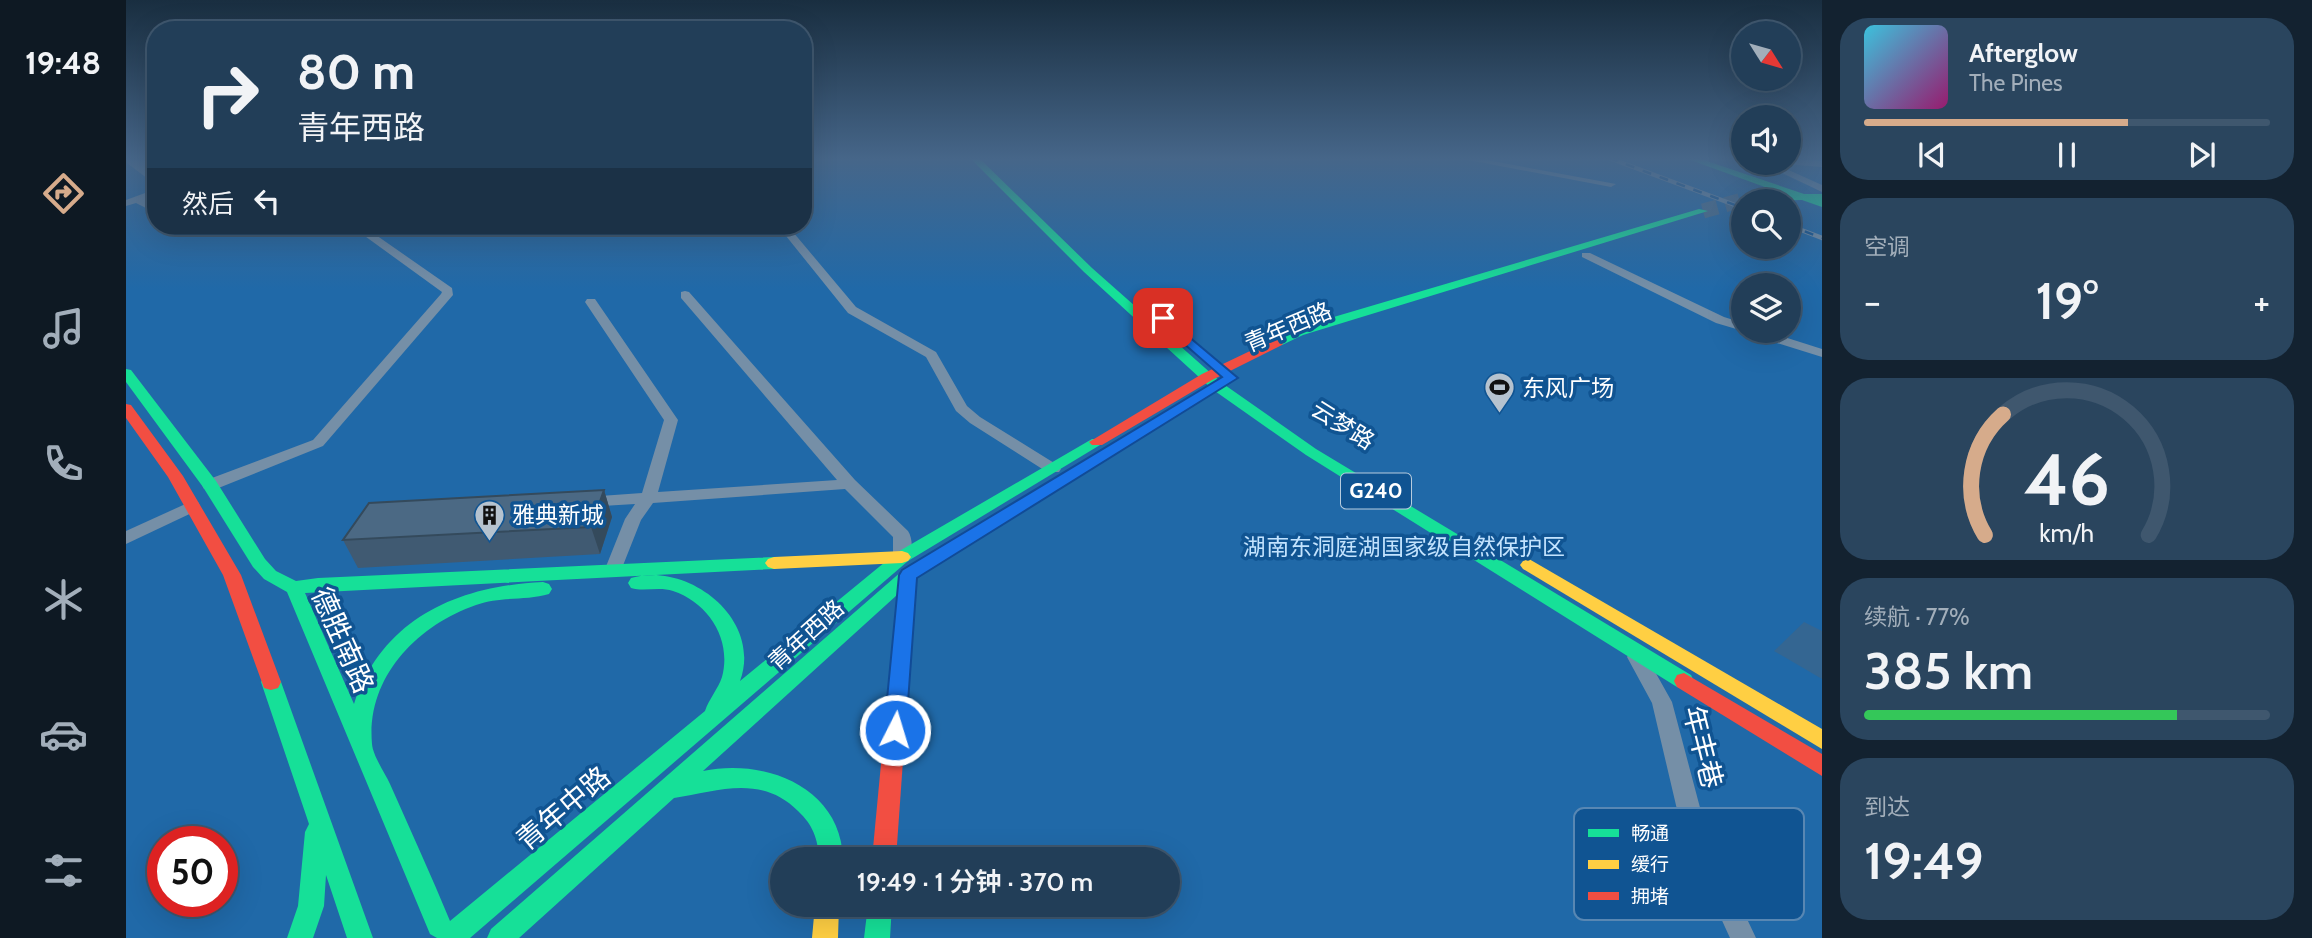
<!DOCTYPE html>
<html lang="zh">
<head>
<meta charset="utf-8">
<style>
	body { margin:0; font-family:Cabin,"Noto Sans SC",sans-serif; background:#2a455e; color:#f1f3f6; height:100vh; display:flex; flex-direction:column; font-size:26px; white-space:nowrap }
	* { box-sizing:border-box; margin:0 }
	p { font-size:23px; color:#a2aeba }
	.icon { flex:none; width:38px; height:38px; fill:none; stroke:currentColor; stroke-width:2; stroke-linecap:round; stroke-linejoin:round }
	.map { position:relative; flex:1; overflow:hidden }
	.sheet { display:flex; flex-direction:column; gap:18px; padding:18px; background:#132230; width:490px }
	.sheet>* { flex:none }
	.banner { position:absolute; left:21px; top:21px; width:665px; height:214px; border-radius:28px; box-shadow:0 7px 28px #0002,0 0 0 2px #3f576e; background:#223e58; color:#f1f3f6; overflow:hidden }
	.needle { width:46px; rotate:127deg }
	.fabs { position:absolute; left:1605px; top:21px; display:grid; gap:14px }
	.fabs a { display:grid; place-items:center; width:70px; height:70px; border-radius:50%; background:#223e58; box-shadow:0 7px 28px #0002,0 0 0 2px #3f576e; font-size:35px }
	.speed { position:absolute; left:21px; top:826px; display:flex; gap:14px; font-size:35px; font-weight:700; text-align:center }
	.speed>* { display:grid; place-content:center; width:91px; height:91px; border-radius:50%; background:#223e58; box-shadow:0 7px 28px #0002,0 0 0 2px #3f576e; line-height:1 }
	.speed .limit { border:10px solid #d22; background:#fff; color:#111 }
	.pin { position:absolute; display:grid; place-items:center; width:60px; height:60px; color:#fff; margin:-30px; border-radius:14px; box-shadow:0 4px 10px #0006 }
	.me { position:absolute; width:77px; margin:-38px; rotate:5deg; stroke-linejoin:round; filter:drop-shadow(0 0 5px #0008) }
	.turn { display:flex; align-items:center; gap:24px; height:147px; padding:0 35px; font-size:32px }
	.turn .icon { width:91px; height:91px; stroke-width:2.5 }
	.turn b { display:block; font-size:49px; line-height:60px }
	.then { display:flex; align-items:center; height:66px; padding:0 35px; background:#0003; gap:14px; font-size:26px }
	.big { font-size:52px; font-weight:600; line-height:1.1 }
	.sheet .widget { flex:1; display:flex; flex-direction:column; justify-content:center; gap:10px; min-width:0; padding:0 24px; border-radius:28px; background:#2a455e }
	.sheet .dial { align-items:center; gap:0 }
	.dial svg { height:182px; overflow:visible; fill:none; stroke:#3f576e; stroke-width:7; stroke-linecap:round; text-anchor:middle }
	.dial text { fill:#f1f3f6; stroke:none }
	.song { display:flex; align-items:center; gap:21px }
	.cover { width:84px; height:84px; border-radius:10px; background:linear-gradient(135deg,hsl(190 70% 55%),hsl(320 70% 35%)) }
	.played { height:7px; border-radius:4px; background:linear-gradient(90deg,#d6ab8b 65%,#3f576e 65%) }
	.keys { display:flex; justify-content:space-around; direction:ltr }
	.heat { display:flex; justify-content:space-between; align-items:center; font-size:38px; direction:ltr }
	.charge { height:10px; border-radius:5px; background:linear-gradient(90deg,#34c759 77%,#3f576e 0) }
	.trip { position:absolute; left:644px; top:847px; width:410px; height:70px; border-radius:35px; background:#223e58; box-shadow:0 7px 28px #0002,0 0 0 2px #3f576e; font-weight:600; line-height:70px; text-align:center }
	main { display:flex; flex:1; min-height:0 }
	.tabs { display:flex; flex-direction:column; width:126px; justify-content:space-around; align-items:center; background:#0e1923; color:#a2aeba }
	.tabs .icon { width:49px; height:49px }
	.tabs .active { color:#d6ab8b }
	.tabs b { font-size:32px; color:#f1f3f6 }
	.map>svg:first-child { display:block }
	.green { fill:#2069a8; fill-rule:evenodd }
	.water { fill:#346692 }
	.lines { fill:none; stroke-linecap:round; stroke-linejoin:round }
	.secondary-tunnel { stroke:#4c6d8a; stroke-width:15; stroke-dasharray:15 8; stroke-linecap:butt }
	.street { fill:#758fa7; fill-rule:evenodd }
	.fast { fill:#16e098; fill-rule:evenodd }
	.slow { fill:#ffcf43; fill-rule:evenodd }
	.jam { fill:#f24e42; fill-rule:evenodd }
	.rail-casing { stroke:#7890a7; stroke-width:4.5 }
	.rail { stroke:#105492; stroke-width:2.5; stroke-dasharray:9; stroke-linecap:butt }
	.wall { fill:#405a72 }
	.shaded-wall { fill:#344a5c }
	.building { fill:#4b6984; stroke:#344a5c; stroke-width:2 }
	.route { fill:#1a73e8; stroke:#114b97; stroke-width:2 }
	.labels { text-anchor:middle; stroke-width:7; stroke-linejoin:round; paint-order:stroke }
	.shield { fill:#105492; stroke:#b7ccde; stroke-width:2 }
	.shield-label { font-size:21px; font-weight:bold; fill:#fff }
	.street-label { font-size:23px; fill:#fff; stroke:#105492 }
	.poi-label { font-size:23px; fill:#fff; stroke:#105492; text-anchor:start }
	.park-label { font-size:23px; fill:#c3e3fe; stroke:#105492 }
	.near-street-label { font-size:28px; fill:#fff; stroke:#105492 }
	.key { fill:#105492; stroke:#5887b3; stroke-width:2 }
	.key-label { font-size:19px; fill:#fff }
</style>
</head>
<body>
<main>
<nav class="tabs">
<b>19:48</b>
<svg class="icon active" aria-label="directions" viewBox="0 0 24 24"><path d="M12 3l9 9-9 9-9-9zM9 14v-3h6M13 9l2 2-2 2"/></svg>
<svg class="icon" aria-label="music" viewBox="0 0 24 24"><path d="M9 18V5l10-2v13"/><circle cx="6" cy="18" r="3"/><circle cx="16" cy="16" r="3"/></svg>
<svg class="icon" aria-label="phone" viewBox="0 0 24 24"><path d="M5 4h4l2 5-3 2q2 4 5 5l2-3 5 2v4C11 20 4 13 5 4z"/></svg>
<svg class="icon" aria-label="climate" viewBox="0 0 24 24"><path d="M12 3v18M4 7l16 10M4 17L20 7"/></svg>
<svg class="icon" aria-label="car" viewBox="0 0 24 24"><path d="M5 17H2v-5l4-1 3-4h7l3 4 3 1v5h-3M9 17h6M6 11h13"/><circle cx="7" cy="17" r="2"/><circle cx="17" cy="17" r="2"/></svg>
<svg class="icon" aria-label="filters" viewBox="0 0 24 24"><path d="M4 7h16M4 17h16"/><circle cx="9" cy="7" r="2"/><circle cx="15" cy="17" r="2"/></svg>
</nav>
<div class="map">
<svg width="1696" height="938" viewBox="0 0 1696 938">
	<rect width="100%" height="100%" fill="#2d5375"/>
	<path class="green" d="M0,158H30V226H677V158H1617V163H1662L1663,158H1696V938H0ZM1617,201H1662V247H1617ZM1617,285H1662V331H1617ZM37,842H96V901H37ZM656,859H1041V905H656Z"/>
	<path class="water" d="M1678,622L1696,631V679L1648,651Z"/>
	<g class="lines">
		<path class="secondary-tunnel" d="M1577,211L1620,199"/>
		<g class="street">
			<path d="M4,158H30V161L19,163L27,170L24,172L30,177V185L1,163V159Z"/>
			<path d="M1332,158H1350L1490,184L1485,187Z"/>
			<path d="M1662,159L1696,161V167L1659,164L1662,163Z"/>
			<path d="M1635,163H1647L1696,185V192Z"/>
			<path d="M30,189V195L19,200L30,206V213L10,203L0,206V200Z"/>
			<path d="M225,226H237L326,288L327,295L197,446L90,489H78L76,485L78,481L187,440L315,294L316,292Z"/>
			<path d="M652,226H662L730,307L810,352L841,406L854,417L933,466L935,469L933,472H921L844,423L830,411L800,357L722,313Z"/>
			<path d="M1456,253H1464L1598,317L1617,323V331L1590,323L1456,257Z"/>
			<path d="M559,291L563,292L729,480L782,531C787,538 787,554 782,561H770L767,557V537L719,489L527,503L515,520L494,573H482L479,569L499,519L509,504L460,507L452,502L460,497L516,493L538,420L459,302L461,299H469L552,420L532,492L711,480L555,298V292Z"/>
			<path d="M1621,331H1639L1696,349V357L1622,334Z"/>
			<path d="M66,501L72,502L74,506L72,510L0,544V531Z"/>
			<path d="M1511,649L1518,652L1546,702L1581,834L1630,938H1604L1557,835L1526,703L1501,657L1504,652Z"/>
		</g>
		<g class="fast">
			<path d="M844,158H853L966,268L1096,383L1190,449L1565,675L1568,681L1565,687L1558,689L1551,687L1180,455L1086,389L958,272Z"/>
			<path d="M1559,158H1572L1678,194H1696V207L1676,200L1616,201L1615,199L1620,196L1661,195Z"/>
			<path d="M1573,209L1582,211L1177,335L1156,345H1146L1144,342L1167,329Z"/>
			<path d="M0,369L5,370L90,481L139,559L150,571L170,581L192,578L648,557L654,559L657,563L654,567L648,569L179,593L228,704C257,618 332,586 417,582L423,584L426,589L423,594C400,601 374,596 350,605C290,626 240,678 246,744C247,756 259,773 264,784C284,829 305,875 324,921L579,711C583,699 592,689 596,677C606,640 583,603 547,591C533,586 519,592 505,588L502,583L505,578C562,561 637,619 614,681L770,553L966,439H976L979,442L782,561L344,938H311L304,934L161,592L138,579L127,567L77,487L0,382Z"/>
			<path d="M901,497L907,498L909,502L907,506L791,578L782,690L779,696L772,698L765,696L762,690L771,595L577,771C639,758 715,787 717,859H693C692,839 687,825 672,811C635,774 592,791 548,798L393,938H361L365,929L776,571Z"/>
			<path d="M145,674L152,676L155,682L247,938H221L200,875L198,906L187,938H161L172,906L179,832L183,824L135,682L138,676Z"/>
			<path d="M742,905H766L764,938H738Z"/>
		</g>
		<g class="slow">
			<path d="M776,551L782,553L785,557L782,561L776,563L648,569L642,567L639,563L642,559L648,557Z"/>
			<path d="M1403,559L1696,729V749L1397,569L1394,565L1397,561Z"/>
			<path d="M689,905H713L712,938H686Z"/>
		</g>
		<g class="jam">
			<path d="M1151,338L1158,342L1156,345L1086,380L976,445H966L963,442L1076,374Z"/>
			<path d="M0,404L5,405L57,476L115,575L155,682L152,688L145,690L138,688L97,575L42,477L0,418Z"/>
			<path d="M1558,673L1696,754V776L1551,687L1548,681L1551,675Z"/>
			<path d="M772,682L779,684L782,690L770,859H746L762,690L765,684Z"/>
		</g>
		<defs>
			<g id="rail">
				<path d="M1483,158L1617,208"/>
				<path d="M1662,225L1696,238"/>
			</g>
		</defs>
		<use href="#rail" class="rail-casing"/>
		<use href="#rail" class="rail"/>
	</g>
	<path class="wall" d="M478,490L486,517L474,554L232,568L217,540Z"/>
	<path class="shaded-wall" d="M478,490L486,517L474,554L465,527Z"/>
	<path class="building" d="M478,490L465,527L217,540L243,503Z"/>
	<linearGradient id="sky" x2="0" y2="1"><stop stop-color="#192e40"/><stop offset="0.55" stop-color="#466689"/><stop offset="1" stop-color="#466689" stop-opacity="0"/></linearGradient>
	<rect width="1696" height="289" fill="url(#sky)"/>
	<path class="route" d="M1037,315L1112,378L791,578L780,730L776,736L769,739L761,736L758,730L773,575L776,570L1096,377L1032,321V316Z"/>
	<defs>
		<symbol id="stadium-pin" viewBox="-11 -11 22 30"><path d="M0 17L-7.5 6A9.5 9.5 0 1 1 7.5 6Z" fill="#b6c3cf" stroke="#105492"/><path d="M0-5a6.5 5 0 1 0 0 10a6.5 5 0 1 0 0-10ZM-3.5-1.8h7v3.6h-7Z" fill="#111"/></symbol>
		<symbol id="building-pin" viewBox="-11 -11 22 30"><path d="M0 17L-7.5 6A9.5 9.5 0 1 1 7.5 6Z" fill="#b6c3cf" stroke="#105492"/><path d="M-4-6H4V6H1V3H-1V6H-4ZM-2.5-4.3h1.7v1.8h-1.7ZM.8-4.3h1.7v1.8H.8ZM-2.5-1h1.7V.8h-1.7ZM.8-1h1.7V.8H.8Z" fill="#111"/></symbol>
	</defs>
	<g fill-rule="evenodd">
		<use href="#stadium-pin" x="1356" y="370" width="35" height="47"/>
		<use href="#building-pin" x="346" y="498" width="35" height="47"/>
	</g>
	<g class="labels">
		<rect class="shield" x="1215" y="473.5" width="70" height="35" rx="5"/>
		<g class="shield-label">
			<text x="1250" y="498">G240</text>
		</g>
		<g class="street-label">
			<text transform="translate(1162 327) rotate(-23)" y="8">青年西路</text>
			<text transform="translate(1217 425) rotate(32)" y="8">云梦路</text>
			<text transform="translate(680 635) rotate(-42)" y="8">青年西路</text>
		</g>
		<g class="poi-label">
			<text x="1396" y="396">东风广场</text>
			<text x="386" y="523">雅典新城</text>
		</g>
		<g class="park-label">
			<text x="1278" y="555">湖南东洞庭湖国家级自然保护区</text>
		</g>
		<g class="near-street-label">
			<text transform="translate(217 640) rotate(66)" y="10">德胜南路</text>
			<text transform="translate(1577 747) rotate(76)" y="10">年丰巷</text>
			<text transform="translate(437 808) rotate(-40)" y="10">青年中路</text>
		</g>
	</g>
	<rect x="1448" y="808" width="230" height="112" rx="10" class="key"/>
	<rect x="1462" y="829" width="31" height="8" fill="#16e098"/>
	<rect x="1462" y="860" width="31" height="9" fill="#ffcf43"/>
	<rect x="1462" y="892" width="31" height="8" fill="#f24e42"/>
	<g class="key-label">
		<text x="1505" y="840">畅通</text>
		<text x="1505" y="871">缓行</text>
		<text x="1505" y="903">拥堵</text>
	</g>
</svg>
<div class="fabs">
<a><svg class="needle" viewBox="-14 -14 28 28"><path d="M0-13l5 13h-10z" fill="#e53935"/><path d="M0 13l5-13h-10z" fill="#a2aeba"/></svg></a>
<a><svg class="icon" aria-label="sound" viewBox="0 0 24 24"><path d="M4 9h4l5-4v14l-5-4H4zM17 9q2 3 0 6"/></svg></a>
<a><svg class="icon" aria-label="search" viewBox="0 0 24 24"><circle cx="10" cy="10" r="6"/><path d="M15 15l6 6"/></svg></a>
<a><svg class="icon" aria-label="layers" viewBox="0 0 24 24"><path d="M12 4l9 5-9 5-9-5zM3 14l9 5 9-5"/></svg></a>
</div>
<div class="speed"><div class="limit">50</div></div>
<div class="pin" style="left:1037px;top:318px;background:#d93025"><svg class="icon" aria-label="arrive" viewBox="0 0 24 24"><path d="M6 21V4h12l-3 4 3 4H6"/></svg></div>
<svg class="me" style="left:769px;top:730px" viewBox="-20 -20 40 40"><circle r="17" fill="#1a73e8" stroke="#fff" stroke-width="3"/><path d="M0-11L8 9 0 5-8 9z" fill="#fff"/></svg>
<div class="trip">19:49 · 1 分钟 · 370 m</div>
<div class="banner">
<div class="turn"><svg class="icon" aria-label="right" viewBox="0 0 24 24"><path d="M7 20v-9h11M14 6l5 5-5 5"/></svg><div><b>80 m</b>青年西路</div></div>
<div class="then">然后<svg class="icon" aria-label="left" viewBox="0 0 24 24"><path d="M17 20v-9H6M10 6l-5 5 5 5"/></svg></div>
</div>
</div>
<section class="sheet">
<div class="widget">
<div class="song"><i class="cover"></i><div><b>Afterglow</b><p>The Pines</p></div></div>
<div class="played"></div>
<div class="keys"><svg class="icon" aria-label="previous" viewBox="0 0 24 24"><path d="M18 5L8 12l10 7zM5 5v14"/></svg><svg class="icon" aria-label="pause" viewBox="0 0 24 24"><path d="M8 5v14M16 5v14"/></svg><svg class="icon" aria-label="next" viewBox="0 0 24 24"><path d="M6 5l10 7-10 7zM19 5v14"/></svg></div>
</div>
<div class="widget"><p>空调</p>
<div class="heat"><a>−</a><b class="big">19°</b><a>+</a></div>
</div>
<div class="widget dial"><svg viewBox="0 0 100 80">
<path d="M14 69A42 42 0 1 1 86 69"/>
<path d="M14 69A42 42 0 0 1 22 16" stroke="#d6ab8b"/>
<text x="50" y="56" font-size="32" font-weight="700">46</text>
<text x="50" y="72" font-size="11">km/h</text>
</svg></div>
<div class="widget"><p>续航 · 77%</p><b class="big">385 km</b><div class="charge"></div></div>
<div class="widget"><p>到达</p><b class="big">19:49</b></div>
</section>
</main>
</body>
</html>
